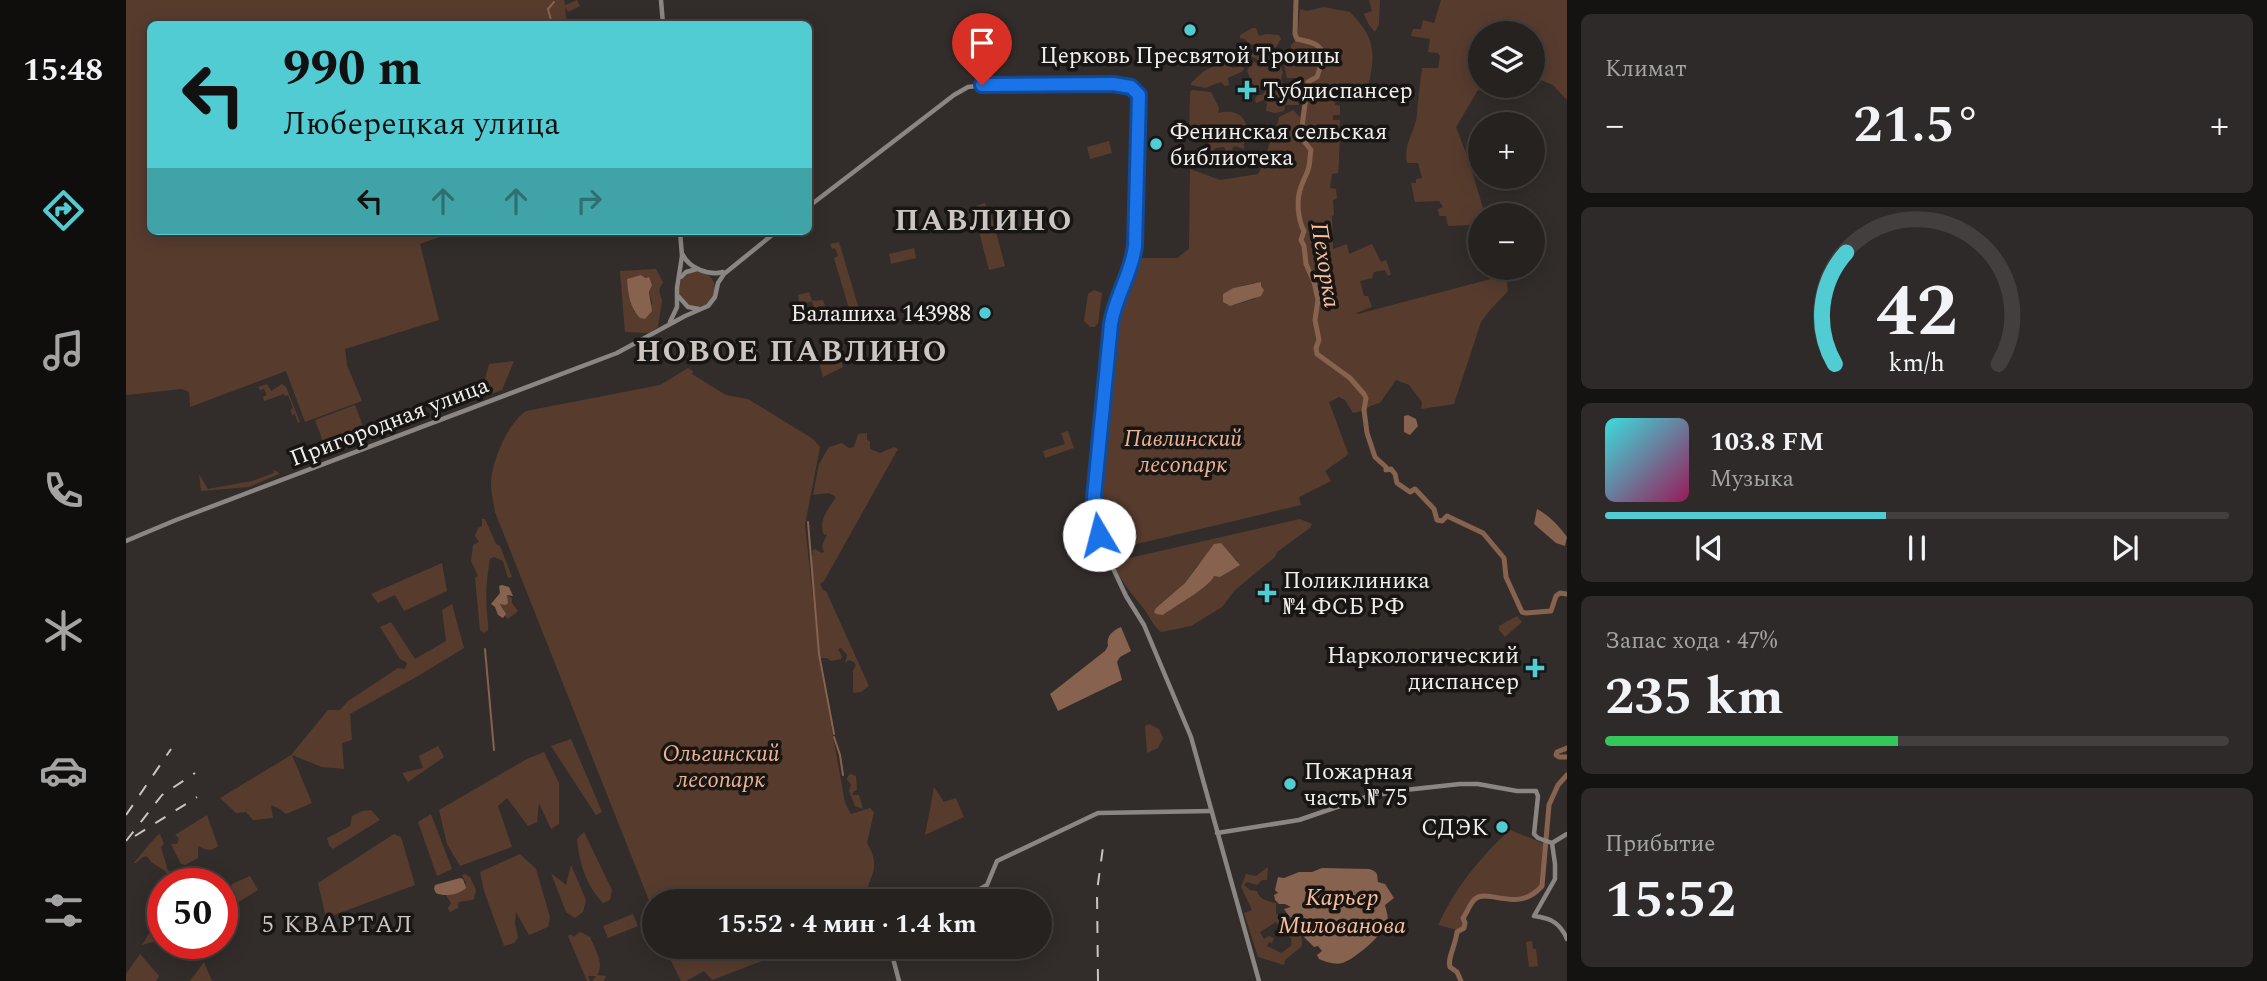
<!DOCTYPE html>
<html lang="ru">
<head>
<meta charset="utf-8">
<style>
	body { margin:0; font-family:Spectral,serif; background:#2e2a29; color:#f1f3f6; height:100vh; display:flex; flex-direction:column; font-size:26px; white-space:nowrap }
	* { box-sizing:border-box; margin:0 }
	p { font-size:23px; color:#a4a4a5 }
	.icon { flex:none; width:38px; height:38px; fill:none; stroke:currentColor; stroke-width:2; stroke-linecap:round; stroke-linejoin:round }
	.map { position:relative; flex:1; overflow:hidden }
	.panel { display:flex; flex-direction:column; gap:14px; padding:14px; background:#151312; width:700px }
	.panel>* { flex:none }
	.top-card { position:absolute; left:21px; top:21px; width:665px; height:214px; border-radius:10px; box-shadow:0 4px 18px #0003,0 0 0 2px #423f3e; background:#51ccd2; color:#111; overflow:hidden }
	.controls { position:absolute; left:1342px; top:21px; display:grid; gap:14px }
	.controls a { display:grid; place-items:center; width:77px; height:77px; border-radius:50%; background:#262220; box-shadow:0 4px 18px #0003,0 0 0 2px #423f3e; font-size:35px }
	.speed { position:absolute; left:21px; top:868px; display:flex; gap:14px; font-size:35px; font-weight:700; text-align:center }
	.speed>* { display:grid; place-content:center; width:91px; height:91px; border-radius:50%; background:#262220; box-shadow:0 4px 18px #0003,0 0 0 2px #423f3e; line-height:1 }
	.speed .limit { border:10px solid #d22; background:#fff; color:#111 }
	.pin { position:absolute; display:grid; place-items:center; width:60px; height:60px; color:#fff; margin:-72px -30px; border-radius:50% 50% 50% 0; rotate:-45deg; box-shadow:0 0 7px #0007 }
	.pin .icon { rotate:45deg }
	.me { position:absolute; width:77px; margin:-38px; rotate:352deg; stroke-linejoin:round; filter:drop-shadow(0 0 5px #0008) }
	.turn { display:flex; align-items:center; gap:24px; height:147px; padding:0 21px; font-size:32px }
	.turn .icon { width:91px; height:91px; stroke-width:2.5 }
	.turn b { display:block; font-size:49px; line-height:60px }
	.lanes { display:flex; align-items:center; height:66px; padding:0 21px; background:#0003; justify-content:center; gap:35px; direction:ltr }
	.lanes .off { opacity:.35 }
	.big { font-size:52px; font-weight:700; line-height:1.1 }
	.panel .widget { flex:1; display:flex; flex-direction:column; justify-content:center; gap:10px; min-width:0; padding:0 24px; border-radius:10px; background:#2e2a29 }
	.panel .dial { align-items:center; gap:0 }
	.dial svg { height:182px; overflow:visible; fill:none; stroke:#423f3e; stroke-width:7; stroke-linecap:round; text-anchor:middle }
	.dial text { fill:#f1f3f6; stroke:none }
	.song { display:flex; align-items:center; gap:21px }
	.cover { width:84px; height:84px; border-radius:10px; background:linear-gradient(135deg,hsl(180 70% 55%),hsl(330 70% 35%)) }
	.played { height:7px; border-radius:4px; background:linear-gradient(90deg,#51ccd2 45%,#423f3e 45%) }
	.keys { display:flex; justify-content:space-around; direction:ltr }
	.heat { display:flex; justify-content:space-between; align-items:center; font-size:38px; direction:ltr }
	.charge { height:10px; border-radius:5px; background:linear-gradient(90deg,#34c759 47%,#423f3e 0) }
	.trip { position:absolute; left:516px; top:889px; width:410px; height:70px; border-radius:35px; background:#262220; box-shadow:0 4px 18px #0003,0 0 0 2px #423f3e; font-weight:700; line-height:70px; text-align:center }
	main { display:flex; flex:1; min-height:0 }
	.menu { display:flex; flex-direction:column; width:126px; justify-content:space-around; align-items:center; background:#0f0e0d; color:#a4a4a5 }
	.menu .icon { width:49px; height:49px }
	.menu .active { color:#51ccd2 }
	.menu b { font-size:32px; color:#f1f3f6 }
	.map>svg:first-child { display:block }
	.green { fill:#573c2e; fill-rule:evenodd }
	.water { fill:#86624f }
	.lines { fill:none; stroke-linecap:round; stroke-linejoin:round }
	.stream { stroke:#86624f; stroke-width:2 }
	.river { stroke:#86624f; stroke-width:5 }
	.secondary { stroke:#8a8683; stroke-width:4.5 }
	.rail { stroke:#c8c4c2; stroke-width:2; stroke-dasharray:12 12; stroke-linecap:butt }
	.route-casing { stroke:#114b97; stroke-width:18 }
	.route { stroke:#1a73e8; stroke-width:12 }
	.poi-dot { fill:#51ccd2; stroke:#181614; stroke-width:2.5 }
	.labels { text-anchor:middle; stroke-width:7; stroke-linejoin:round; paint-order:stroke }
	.poi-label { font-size:23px; fill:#f2eeec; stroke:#181614; text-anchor:start }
	.street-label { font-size:23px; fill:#f2eeec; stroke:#181614 }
	.park-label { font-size:23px; font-style:italic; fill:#efb290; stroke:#181614 }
	.water-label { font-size:24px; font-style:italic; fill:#fcbe9c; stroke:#181614 }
	.neighbourhood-label { font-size:24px; letter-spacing:2px; fill:#ccc5c1; stroke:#181614 }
	.district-label { font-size:30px; font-weight:bold; letter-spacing:2px; fill:#ccc5c1; stroke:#181614 }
</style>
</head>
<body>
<main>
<nav class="menu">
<b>15:48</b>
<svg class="icon active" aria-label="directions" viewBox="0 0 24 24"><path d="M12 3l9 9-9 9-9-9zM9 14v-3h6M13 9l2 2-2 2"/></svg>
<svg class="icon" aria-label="music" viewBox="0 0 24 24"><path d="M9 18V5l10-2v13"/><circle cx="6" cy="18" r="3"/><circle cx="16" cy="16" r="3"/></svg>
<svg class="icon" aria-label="phone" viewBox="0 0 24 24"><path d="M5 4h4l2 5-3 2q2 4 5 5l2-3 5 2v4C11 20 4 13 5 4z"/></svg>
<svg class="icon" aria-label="climate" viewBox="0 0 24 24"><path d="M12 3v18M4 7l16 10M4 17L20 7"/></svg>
<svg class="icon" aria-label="car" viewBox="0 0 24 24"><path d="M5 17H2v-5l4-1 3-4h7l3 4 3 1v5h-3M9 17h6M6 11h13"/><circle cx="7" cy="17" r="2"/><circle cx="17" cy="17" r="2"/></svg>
<svg class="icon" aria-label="filters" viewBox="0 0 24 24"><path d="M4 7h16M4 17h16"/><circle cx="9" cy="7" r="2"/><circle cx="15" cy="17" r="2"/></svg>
</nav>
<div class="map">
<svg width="1441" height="981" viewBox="0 0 1441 981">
	<rect width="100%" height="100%" fill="#322d2a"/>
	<g class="green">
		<path d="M0,0H438L439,5L451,0L454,6L442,12L439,7L441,24H24V231H331L294,244L313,320L219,349L221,365L236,401L179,422L160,371L64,407L63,392L56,389L0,395Z"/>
		<path d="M1243,0H1254L1253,24L1249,32L1243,25L1238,14L1246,11Z"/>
		<path d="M1315,0H1441V100L1427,85L1407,77V33H1354V86H1359V92L1352,90L1330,127L1343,161L1359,215H1354V233L1348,222L1343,225L1322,226L1320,216H1313L1312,209L1317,207L1313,201L1289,202L1285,183H1290V179L1296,178L1292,163H1281C1277,144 1289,132 1291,115C1292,98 1294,84 1296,68H1312L1314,56L1312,53L1302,52L1304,39L1285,36L1287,29H1295L1297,20L1308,23Z"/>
		<path d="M1198,7L1224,12C1252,41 1249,55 1241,92L1218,87L1210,96L1209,105L1214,106V115H1207V120H1214L1213,135L1215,136C1212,150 1214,160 1212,173L1206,174L1204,188L1210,189L1211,198L1207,200L1208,215L1206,216L1207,249L1221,244L1223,254L1246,244L1255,262L1260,260L1265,274L1262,276L1259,270L1248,272L1246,278L1234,281L1238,296H1242L1246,307L1230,313L1232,314L1380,275L1382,291L1364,310L1355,322L1328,404L1295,409L1296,402L1283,385L1270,380L1254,403C1243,405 1237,412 1227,413L1219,400L1213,397L1203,402L1222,453L1220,456L1199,471L1205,481L1173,497L1175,505L981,551L970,516L969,497L979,432L989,312L998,287L1013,258H1051L1063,249L1064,169L1094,180L1132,174C1139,163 1140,157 1143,145C1147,134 1151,129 1153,117L1167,110L1174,117L1179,84L1174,83L1172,78H1161L1157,60L1165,54V45L1171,39L1174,9L1181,11ZM1128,283L1135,286L1136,289L1129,299L1108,305H1101L1097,294L1107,288Z"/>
		<path d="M1126,28H1130L1133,36L1140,34L1153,35L1155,39L1150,47L1136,53V59L1141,62L1142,67L1146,66L1149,69L1154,67L1157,72L1155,80L1160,89L1161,99L1172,102L1173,105H1159L1158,111L1149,113L1140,111L1141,104L1138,100L1130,103L1129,98L1132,95H1136L1139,91L1135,87L1131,90L1129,89L1121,71L1126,63L1131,62V59L1122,55L1119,57L1116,54L1117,51H1123L1125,53L1130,51L1131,48L1126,44L1123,45L1119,39L1114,38V35Z"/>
		<path d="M1104,59L1107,63L1104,66L1107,68L1115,66L1118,68L1117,71L1102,78L1103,85L1099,86L1095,82L1079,88L1065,85V83L1078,71Z"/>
		<path d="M1066,90L1085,92L1093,108L1092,113C1110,109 1118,115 1123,131L1117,135L1118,149L1109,146L1106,148L1108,153L1112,155L1113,160L1105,163L1098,147L1089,148L1086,154L1083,151L1082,138L1063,139L1064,92Z"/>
		<path d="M983,141L986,153L964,159L961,147Z"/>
		<path d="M859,203L862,214L865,213L879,266L863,270L852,228L855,226L850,206Z"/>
		<path d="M713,242L736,319L727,322L708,258L712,256L709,248L706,249L704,244Z"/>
		<path d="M788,248L790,258L765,264L763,254Z"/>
		<path d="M530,269L537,282L533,290L536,301L532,327L523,333L499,332L494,271ZM515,275L521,278L526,304L508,312L501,280Z"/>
		<circle cx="571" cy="289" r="18"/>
		<path d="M968,290L976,293L972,323L969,327H964L958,321L962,294Z"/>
		<path d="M683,292L686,301L697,300L700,309L697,314L690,316L686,301L674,305L672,295Z"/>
		<path d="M618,338L635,353L629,360L614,347L618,342L616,340Z"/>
		<path d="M713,353L717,367L697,377L692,359Z"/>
		<path d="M388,361L376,390L354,398L363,364Z"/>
		<path d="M562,368L567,371L566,374L600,395L622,399L687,439L694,447L679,525L693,654L684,560L687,554L686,551L689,549L696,553L698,552L696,546L701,534L698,535C692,520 702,510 710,497L703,493L687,495L693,464L703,447L716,443L723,448L728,447L732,434L741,433V439L744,442V449L754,453L768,447L772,449L698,581L694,584L697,590L700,591L743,686L735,692L727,693V670L730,666L728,662L723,660L719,663L721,655L715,648L712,649L716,656L715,659L705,661L701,658H693L719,803L725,814L744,808L748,812L741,843C757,870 742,874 739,901H528V926L519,905L524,903L369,512C368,503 365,493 365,484C365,462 382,423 400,411L534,385Z"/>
		<path d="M141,384L145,391L156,384L160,387L174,422L172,423L169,414L166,415L165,410L167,408L162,395L159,396L158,394L138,401L137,397L141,395L138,389L134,390L132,387Z"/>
		<path d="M229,405L238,429L198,444L189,420Z"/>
		<path d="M942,431L948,448L919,458L917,451L939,444L935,433Z"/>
		<path d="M147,470L152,472L153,474L123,487L75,491L73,474L82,489L126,481L148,473Z"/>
		<path d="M356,519H359L370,544L374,546L386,577L382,578L377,561L368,557L364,559C361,576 359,595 361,613C361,619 363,624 362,630L358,633L354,630L349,578L352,576L345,561L347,545L353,542L349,536L352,528L356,526Z"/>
		<path d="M1174,519L1186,524L1184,528L1151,552L1149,557L1109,590L1096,607L1065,626L1035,632C1027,626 1024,617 1018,609C1005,593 995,581 986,562ZM1102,554L1112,561L1088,576L1076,589L1053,602L1037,615L1030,608L1059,583L1073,563Z"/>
		<path d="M316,563L321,591L278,611L269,595L252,603L245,594Z"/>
		<path d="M381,595L386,598V603L392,611L382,619L377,614L378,610L374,603L381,601Z"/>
		<path d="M326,604L338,648L292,676L224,714L226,740L216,743L218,769L196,767L166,755L186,803L160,814L154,809L145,805L147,818L127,820L120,812L110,813L94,798L165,755L202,710H214L222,701L272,668L279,669L281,663L274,659L254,627L265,622L289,659L320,641L316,610Z"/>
		<path d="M1391,616L1396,622L1379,637L1373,630V626Z"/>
		<path d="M1023,724L1033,729L1037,738L1032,748L1021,753L1019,726Z"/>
		<path d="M445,739L476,812L470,815L425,746Z"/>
		<path d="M312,746L318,757L282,782L276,773L297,768L293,756Z"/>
		<path d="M418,752L433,783V824L425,829L413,803L411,822L402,826L381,798L372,806L386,847L334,866L321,844L313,810L401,759Z"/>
		<path d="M725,774L730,776L731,790L728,791L726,795H733L737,809L729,806L723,791L725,785L721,779L722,776Z"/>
		<path d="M808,787L818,802L830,798L838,817L799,835Z"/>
		<path d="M245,810L254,820L207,849L203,845L201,838L224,826L226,816L236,811Z"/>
		<path d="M305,814L326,869L311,876L292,822Z"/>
		<path d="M81,815L92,846C85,852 80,850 72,846V858L59,865L55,864L45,844H51L53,838L49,835Z"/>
		<path d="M1384,830L1419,844C1417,856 1418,870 1416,882C1411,909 1370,897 1352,898L1347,900L1337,918C1339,924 1340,927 1335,931L1312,925C1329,888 1354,857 1384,830Z"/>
		<path d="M458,832L486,890L484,900L477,903C460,886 453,862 451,839Z"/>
		<path d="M34,834L38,844L35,847L42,871L47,872L49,876L44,878L39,871L25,862L21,856L17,857L10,863H8C14,856 29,836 34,834Z"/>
		<path d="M268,834L275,837L289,885L200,918L192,883Z"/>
		<path d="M394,854L410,869L424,917L422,927L403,935L390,912L389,923L392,938L388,943L378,946L358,891L354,872Z"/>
		<path d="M445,865L460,900L457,912L449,918L440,912L425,873L440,885Z"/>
		<path d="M1142,867L1141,880H1136L1131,885L1121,882L1118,885L1124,890L1131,891C1134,900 1141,901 1150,903V914L1156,918L1162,915C1171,921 1177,936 1176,946L1159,960L1158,965L1132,957L1118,913L1126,910L1115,887L1120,874L1130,876ZM1150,922C1155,930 1168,932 1165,946L1155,953L1141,946L1143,942L1146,943L1148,938L1143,936L1138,939L1134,932Z"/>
		<path d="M339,874L344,877L350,890L348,899C342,902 337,900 332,903V908L324,912L322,908L325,903L319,894H325L340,883L336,875Z"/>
		<path d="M124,876L132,890L111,903L104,891L106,884Z"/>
		<path d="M37,902V939L16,945L26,928L22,909Z"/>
		<path d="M507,914L512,926L482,938L477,926Z"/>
		<path d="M454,932L464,937C469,949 479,964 471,975L480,976L478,981H466L470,976H462L464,981H461L442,936L445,934L447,937Z"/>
		<path d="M1406,941L1407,949H1410L1412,966L1403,967L1400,942Z"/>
		<path d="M538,947H673L586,980L578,971L560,981H555Z"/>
		<path d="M14,954L33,976L30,981H0V974Z"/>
		<path d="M78,962L86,981H64Z"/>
	</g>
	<g class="water">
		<path d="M515,275L520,278L523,277L526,285L523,292L526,311L519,319L514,318C504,308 502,294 501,279Z"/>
		<path d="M1135,282V286L1138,290L1135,296L1104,306L1097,302V294L1107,288Z"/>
		<path d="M1282,415L1290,419L1292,426L1284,435L1278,432V416Z"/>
		<path d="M1411,509C1424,516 1432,525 1441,537L1439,546L1430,543L1408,524Z"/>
		<path d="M1095,543L1114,565L1094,577L1088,576C1084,587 1050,605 1037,615L1030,614L1028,612L1030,608L1059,583L1088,544Z"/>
		<path d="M376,585L383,587L387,596L381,595L382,603L380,605L374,604L380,614L377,618L372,615L369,607L365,604L374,593L373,586Z"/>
		<path d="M995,627L1005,651L994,657L991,662L996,680L932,711L924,694L979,651L982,646C980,636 986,631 995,627Z"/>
		<path d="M1196,868L1243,869C1252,872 1251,873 1252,882L1259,884L1268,898L1259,905C1260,911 1263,916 1261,922C1258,934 1228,960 1216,963C1209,965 1200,962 1193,959L1191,955L1196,951L1192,946L1188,947L1176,935L1167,919L1162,915L1158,909L1165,907L1159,904H1153L1149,900L1148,895L1152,893L1149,890L1152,877L1158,878L1173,872H1186Z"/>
		<path d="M334,878L337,879L340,888C333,895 318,897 310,893L308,889L309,885Z"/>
	</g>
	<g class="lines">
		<g class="stream">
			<path d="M426,24L422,9L428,2"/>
			<path d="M682,522L693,654L708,734"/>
			<path d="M359,649L368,750"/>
			<path d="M708,737L714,755L717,775"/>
		</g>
		<g class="river">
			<path d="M1170,0L1169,34L1171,39C1183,42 1193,42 1198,55L1191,77L1182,82L1175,134L1177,140L1185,150C1184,155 1184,161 1183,166C1182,173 1177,180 1175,187C1170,200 1172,220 1178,231L1175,240L1178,246L1180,264L1188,282L1192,300L1189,320L1193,340L1190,348L1191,354L1224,378L1238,394L1240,398L1238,410L1241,433L1249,457L1260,467V470L1265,469L1269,474L1271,483L1284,492L1289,489L1308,509L1311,520L1316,521L1321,516L1357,533L1378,558L1380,577L1396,612L1400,613L1425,611L1430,596L1434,593L1441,594"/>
			<path d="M1441,748L1431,752L1430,755L1433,757H1441"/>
			<path d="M1335,981L1331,972L1324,967C1321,959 1330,944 1331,932L1338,928L1339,923L1337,918C1341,913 1344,903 1349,899C1363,888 1392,914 1416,886L1423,805L1432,785L1441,775"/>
		</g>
		<g class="secondary">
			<path d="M535,0L537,24"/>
			<path d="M682,207L828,95L842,87L859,85L987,84L1005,87L1012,93L1014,100L1008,254L989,302L985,324L968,497L970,522L978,549L1000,596L1018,625L1065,737L1133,981"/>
			<path d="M557,255C563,268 583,276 597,272"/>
			<path d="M555,277L560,272L571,269"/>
			<path d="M552,296L562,307L573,309"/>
			<path d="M544,322L551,307V288L556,256L554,231"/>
			<path d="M0,541L50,520L491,353L559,316L582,306L589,297L592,283L598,274L651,231"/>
			<path d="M1091,833L1173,820L1240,797L1279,790L1334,784H1352L1391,791H1410L1412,796L1408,834L1412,838L1426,843L1429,864V879L1408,916C1425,918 1434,923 1441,939"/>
			<path d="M1426,843L1441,834"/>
			<path d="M833,901L861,885L871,861L972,813L1085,811"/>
			<path d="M764,947L773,981"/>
		</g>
		<g class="rail">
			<path d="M0,815L45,749"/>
			<path d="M9,836L71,797"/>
			<path d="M0,841L36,795L69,773"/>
			<path d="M972,981L971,891L977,847"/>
		</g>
	</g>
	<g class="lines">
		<defs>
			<path id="route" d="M856,85L987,84L1005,87L1013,95L1009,246C1006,273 989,297 985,324L968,497L970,522L973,535"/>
		</defs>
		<use href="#route" class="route-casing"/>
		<use href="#route" class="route"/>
	</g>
	<g class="poi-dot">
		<circle cx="1064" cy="30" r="7"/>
		<path d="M1117.5 79.5h7v7h7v7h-7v7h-7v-7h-7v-7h7z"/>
		<circle cx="1030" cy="144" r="7"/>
		<circle cx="859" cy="313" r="7"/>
		<path d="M1137.5 582.5h7v7h7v7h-7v7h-7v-7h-7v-7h7z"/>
		<path d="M1405.5 657.5h7v7h7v7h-7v7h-7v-7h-7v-7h7z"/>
		<circle cx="1164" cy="784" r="7"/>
		<circle cx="1376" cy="827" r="7"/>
	</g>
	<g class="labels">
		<g class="poi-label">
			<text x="1064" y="63" text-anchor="middle">Церковь Пресвятой Троицы</text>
			<text x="1137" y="98">Тубдиспансер</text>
			<text x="1044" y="139">Фенинская сельская<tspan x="1044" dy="26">библиотека</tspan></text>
			<text x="845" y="321" text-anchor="end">Балашиха 143988</text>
			<text x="1157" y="588">Поликлиника<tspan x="1157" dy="26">№4 ФСБ РФ</tspan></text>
			<text x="1393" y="663" text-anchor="end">Наркологический<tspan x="1393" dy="26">диспансер</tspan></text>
			<text x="1178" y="779">Пожарная<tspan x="1178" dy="26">часть № 75</tspan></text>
			<text x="1362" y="835" text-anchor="end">СДЭК</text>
		</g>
		<g class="street-label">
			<text transform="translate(263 421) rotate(-21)" y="8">Пригородная улица</text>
		</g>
		<g class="park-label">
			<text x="1057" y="446">Павлинский<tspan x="1057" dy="26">лесопарк</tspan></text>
			<text x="595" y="761">Ольгинский<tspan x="595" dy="26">лесопарк</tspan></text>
		</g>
		<g class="water-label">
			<text transform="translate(1200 265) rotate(81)" y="8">Пехорка</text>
			<text x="1216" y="905">Карьер<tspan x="1216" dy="28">Милованова</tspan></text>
		</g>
		<g class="neighbourhood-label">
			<text x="212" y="932">5 КВАРТАЛ</text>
		</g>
		<g class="district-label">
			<text x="858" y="230">ПАВЛИНО</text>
			<text x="666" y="361">НОВОЕ ПАВЛИНО</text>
		</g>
	</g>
</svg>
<div class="controls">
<a><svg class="icon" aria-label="layers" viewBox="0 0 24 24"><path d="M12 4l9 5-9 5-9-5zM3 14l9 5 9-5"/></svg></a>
<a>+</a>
<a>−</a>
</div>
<div class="speed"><div class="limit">50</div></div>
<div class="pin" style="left:856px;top:85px;background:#d93025"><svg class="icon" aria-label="arrive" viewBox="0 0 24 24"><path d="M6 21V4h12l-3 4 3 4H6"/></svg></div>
<svg class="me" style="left:973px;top:535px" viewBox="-20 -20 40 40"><circle r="19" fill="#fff"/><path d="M0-13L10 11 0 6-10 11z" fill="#1a73e8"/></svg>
<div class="trip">15:52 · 4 мин · 1.4 km</div>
<div class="top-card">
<div class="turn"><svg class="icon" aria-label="left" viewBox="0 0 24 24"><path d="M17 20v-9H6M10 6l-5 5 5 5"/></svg><div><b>990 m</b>Люберецкая улица</div></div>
<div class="lanes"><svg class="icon" aria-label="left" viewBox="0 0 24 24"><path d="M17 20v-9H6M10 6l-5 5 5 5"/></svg><svg class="icon off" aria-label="ahead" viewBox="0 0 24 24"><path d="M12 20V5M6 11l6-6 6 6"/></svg><svg class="icon off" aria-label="ahead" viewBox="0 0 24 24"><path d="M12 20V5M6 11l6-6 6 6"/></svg><svg class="icon off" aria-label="right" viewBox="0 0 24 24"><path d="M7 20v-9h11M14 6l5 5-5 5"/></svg></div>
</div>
</div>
<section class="panel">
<div class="widget"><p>Климат</p>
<div class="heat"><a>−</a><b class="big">21.5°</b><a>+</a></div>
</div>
<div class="widget dial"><svg viewBox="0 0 100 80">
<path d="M14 69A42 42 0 1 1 86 69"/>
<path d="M14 69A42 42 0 0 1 19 20" stroke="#51ccd2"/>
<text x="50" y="56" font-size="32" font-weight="700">42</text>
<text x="50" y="72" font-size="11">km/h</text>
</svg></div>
<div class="widget">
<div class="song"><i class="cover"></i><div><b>103.8 FM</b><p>Музыка</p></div></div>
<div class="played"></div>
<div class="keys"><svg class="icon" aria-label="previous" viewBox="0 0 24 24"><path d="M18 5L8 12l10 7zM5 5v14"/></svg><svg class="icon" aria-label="pause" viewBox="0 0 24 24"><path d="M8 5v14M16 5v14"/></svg><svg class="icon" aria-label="next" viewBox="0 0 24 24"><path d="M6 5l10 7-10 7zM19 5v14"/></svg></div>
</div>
<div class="widget"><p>Запас хода · 47%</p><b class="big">235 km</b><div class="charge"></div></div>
<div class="widget"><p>Прибытие</p><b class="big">15:52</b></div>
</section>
</main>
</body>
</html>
